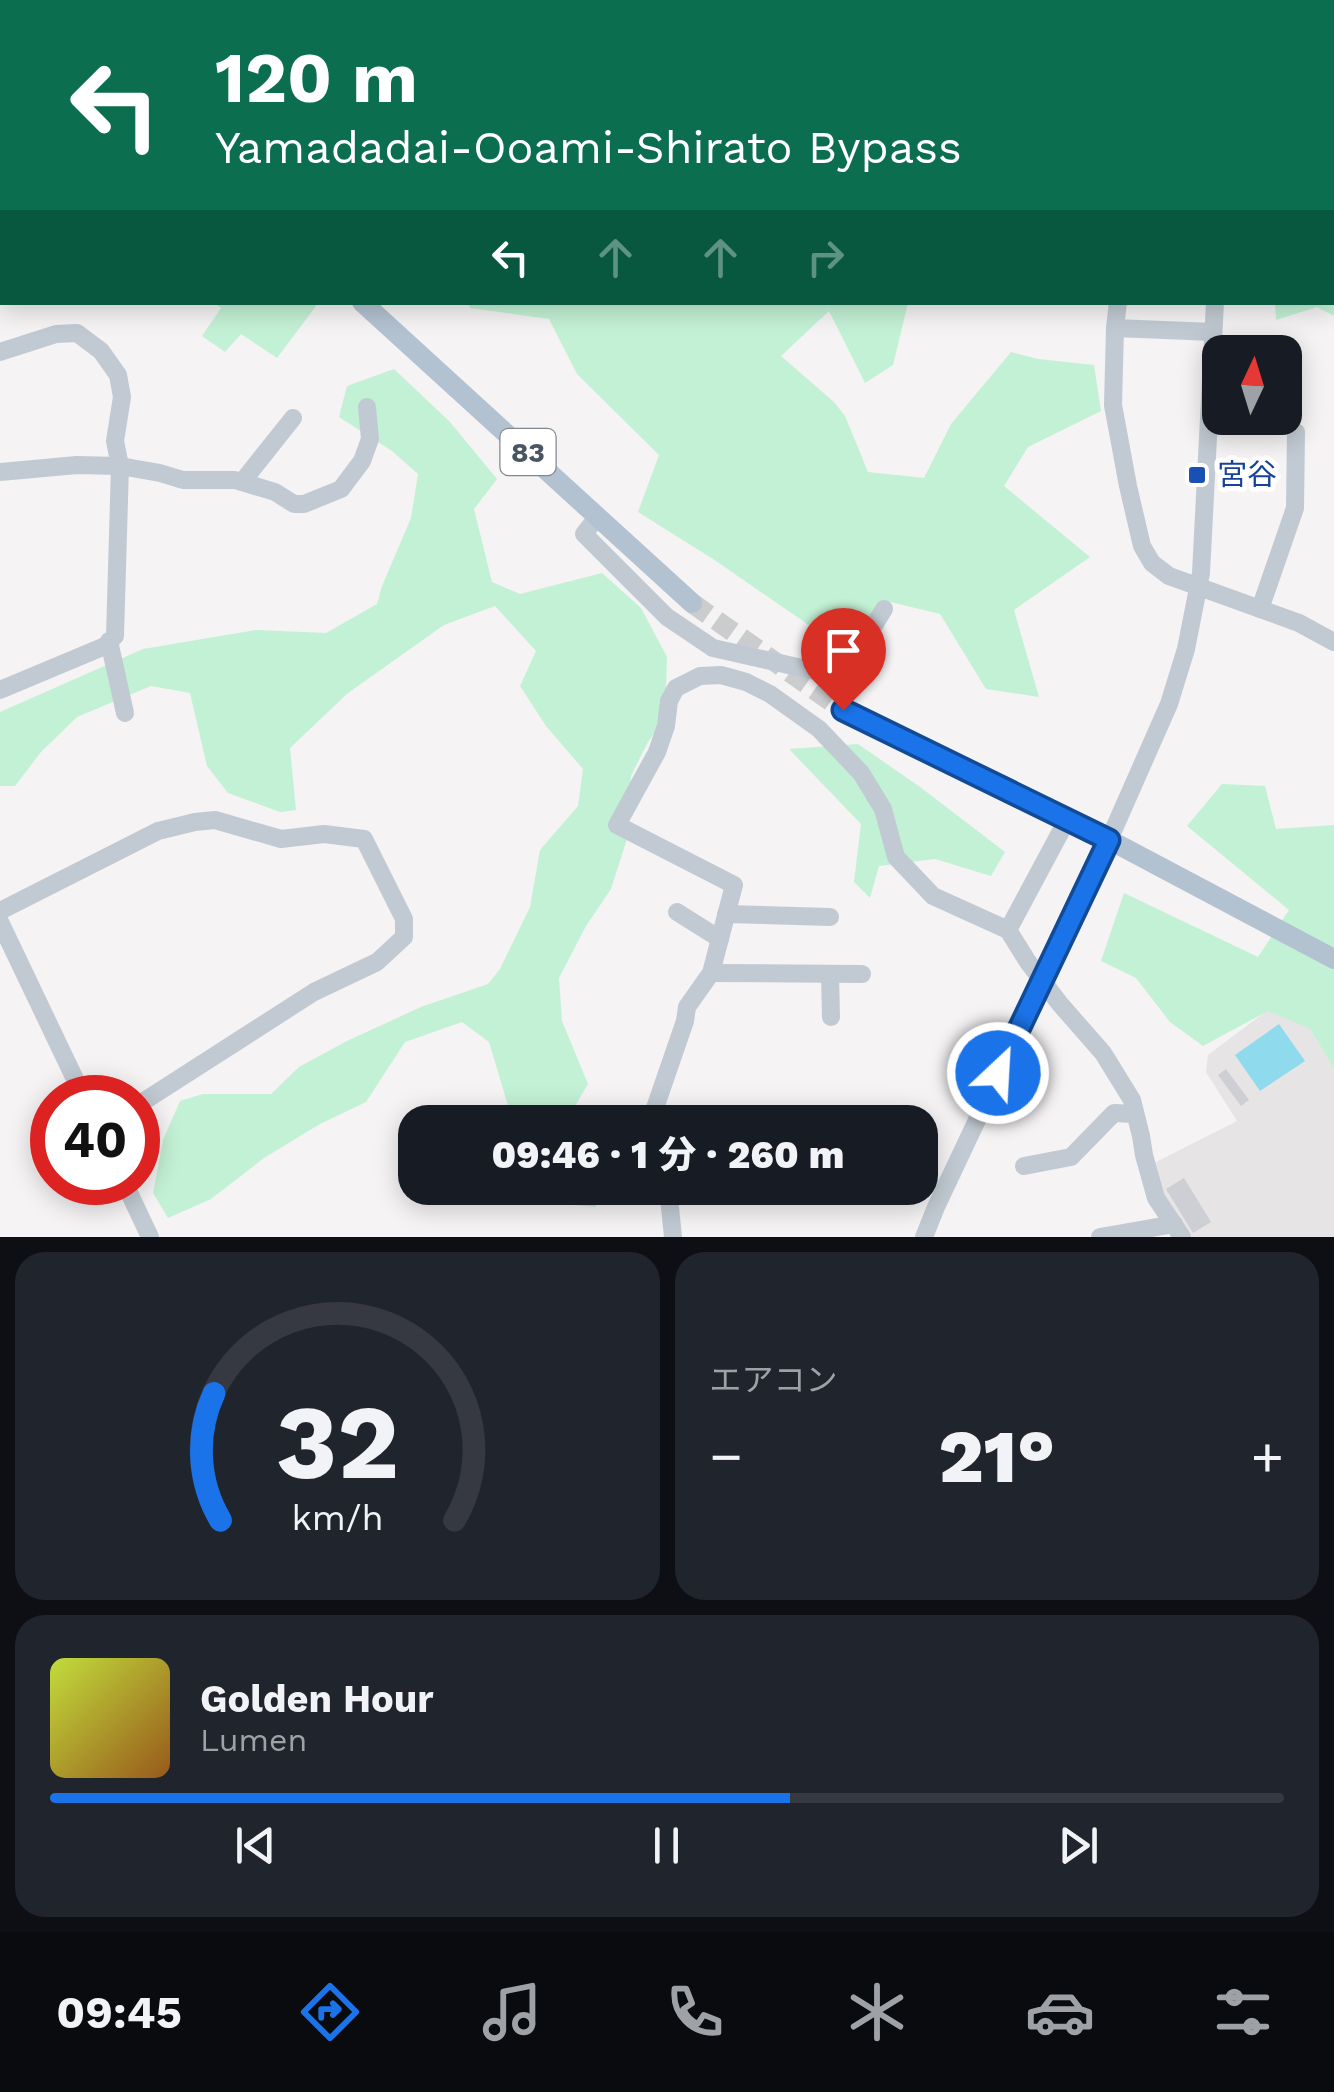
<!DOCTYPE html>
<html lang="ja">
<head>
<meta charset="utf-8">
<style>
	body { margin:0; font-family:"Work Sans","Noto Sans JP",sans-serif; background:#20242c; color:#f1f3f6; height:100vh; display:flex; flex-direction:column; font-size:38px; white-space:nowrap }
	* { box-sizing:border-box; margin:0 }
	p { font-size:32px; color:#9ea1a6 }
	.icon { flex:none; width:55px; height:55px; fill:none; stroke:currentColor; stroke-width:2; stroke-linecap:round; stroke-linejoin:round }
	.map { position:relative; height:1237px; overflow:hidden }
	.sheet { display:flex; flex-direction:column; gap:15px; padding:15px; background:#0d0f14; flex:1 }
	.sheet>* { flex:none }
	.top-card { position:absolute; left:0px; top:0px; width:1335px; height:305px; box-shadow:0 5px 25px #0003; background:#0b6e4f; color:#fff; overflow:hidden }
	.needle { width:65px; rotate:4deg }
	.fabs { position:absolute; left:1202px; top:335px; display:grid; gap:20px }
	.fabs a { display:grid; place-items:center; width:100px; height:100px; border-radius:20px; background:#171b24; box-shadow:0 5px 25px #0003; font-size:50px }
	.speed { position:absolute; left:30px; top:1075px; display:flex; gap:20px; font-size:50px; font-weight:700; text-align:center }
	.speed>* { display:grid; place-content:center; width:130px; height:130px; border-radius:50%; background:#171b24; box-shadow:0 5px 25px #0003; line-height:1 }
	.speed .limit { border:15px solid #d22; background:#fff; color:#111 }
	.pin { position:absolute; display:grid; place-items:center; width:85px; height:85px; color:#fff; margin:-102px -42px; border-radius:50% 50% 50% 0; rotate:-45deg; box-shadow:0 0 10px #0007 }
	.pin .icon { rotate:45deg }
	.me { position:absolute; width:110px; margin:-55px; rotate:25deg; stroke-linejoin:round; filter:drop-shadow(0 0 8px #0008) }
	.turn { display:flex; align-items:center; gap:35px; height:210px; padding:0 50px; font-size:45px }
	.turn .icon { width:130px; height:130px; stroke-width:2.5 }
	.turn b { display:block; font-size:70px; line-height:85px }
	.lanes { display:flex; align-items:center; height:95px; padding:0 50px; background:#0003; justify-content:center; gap:50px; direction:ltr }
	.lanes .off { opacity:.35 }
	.big { font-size:75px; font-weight:800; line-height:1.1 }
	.sheet .card { flex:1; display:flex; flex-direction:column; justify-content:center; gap:15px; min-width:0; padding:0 35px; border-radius:30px; background:#20242c }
	.sheet .dial { align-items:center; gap:0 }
	.dial svg { height:260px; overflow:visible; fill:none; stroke:#363941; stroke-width:7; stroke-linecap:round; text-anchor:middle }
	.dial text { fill:#f1f3f6; stroke:none }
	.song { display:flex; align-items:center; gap:30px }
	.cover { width:120px; height:120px; border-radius:15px; background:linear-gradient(135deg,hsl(70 70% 55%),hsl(30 70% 35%)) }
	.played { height:10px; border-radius:5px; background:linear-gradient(90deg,#1a73e8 60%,#363941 60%) }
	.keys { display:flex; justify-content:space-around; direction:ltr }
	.heat { display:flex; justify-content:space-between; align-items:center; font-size:55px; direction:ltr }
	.sheet .tiles { flex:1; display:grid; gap:15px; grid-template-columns:1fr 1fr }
	.card:last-child { grid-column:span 2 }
	.trip { position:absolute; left:398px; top:1105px; width:540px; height:100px; border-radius:30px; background:#171b24; box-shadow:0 5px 25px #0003; font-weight:800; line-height:100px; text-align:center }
	.tab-bar { display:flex; height:160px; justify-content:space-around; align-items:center; background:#090b0e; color:#9ea1a6 }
	.tab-bar .icon { width:70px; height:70px }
	.tab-bar .active { color:#1a73e8 }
	.tab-bar b { font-size:45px; color:#f1f3f6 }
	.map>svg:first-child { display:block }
	.education { fill:#e6e4e5 }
	.green { fill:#c3f1d5 }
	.water { fill:#90daee }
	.building { fill:#cdcfd5 }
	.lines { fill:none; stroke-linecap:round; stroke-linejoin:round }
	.major-tunnel { stroke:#caccce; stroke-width:20; stroke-dasharray:20 10; stroke-linecap:butt }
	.minor { stroke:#c1cad2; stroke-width:18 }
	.major { stroke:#b3c2d1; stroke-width:20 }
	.route-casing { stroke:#114b97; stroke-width:25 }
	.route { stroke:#1a73e8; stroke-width:18 }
	.transit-dot { fill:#1a4fb4; stroke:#fff; stroke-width:4 }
	.labels { text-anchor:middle; stroke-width:10; stroke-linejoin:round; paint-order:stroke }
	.shield { fill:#fff; stroke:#808990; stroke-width:2.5 }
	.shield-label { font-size:28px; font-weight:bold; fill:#4a5661 }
	.transit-label { font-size:30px; fill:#164399; stroke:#fff; text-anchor:start }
</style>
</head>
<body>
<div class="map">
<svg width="1334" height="1237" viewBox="0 0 1334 1237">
	<rect width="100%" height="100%" fill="#f5f3f3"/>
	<path class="education" d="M1268,1010L1310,1029L1334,1069V1237H1191L1163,1194L1156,1162L1237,1121L1206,1072L1208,1055Z"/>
	<g class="green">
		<path d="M0,0H143L145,2H2V126L0,127Z"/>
		<path d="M1010,0H1161L1159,2H1009Z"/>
		<path d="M1260,0H1334V316L1317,307L1276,320L1275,303L1332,302V2H1260Z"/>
		<path d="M313,302L316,306L277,358L241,334L225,352L202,336L221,308L215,303Z"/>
		<path d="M469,303H908L893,365L865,383L829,311L781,356L834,402L845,416L868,472L924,478L951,424L1011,352L1038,359L1094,365L1101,411L1028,447L1004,486L1090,557L1014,610L1039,697L986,689L940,614L882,600L848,652L713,559L638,512L659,455L577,374L549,319L470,308Z"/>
		<path d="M394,369L450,422L497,479L474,509L492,582L520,594L602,573L641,608L667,657L665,718L648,742L631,776L627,839L611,889L586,926L559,978L562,1021L588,1084L572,1111L573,1122H513L489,1042L462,1022L405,1042L366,1102L320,1124L264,1158L211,1199L168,1218L153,1193L163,1140L180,1101L203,1094H271L299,1067L347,1041L421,1007L488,984L500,969L530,907L540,850L578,806L583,769L546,726L520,686L536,651L495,606L444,625L348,693L290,748L296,810L280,812L228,793L207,766L190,693L151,686L77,717L41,752L15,786H0V712L143,649L256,630L326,633L377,604L382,586L411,518L418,474L392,451L339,417L347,386Z"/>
		<path d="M858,744L920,787L1005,852L991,876L935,859L879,866L870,898L854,882L861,824L789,749Z"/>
		<path d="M1222,784L1265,786L1276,829L1334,825V1069L1310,1029L1268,1011L1203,1046L1170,1022L1136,978L1101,961L1124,893L1258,957L1289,910L1187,826Z"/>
		<path d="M520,1188H589L596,1207L536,1202Z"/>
	</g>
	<path class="water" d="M1279,1024L1305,1061L1260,1091L1235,1055Z"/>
	<g class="building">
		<path d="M1226,1069L1249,1100L1241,1106L1218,1075Z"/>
		<path d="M1184,1178L1211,1222L1193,1233L1166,1189Z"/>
	</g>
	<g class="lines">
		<path class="major-tunnel" d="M692,603L843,710"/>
		<g class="minor">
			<path d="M494,0L498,2"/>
			<path d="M666,0L668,2"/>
			<path d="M796,0V2"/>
			<path d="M899,0V2"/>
			<path d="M517,2L519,0"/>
			<path d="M971,2V0"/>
			<path d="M1228,2V0"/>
			<path d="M1118,302L1115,328L1113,405L1128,486L1142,546L1152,563L1169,576L1299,623L1334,642"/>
			<path d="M1115,328L1213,332"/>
			<path d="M0,352L56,334L77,333L101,351L118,375L122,397L115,441L120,466L115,636L105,646L0,690"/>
			<path d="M0,472L77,465L120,466L160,473L183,480H235L275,492L294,504H304L341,489L362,461L370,439L367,407"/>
			<path d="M242,482L293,418"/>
			<path d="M598,516L584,534L667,617L713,648L837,676L847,671L884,609"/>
			<path d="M1260,609L1295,508L1296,432"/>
			<path d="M109,641L125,713"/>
			<path d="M0,911L158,831L195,822L215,820L281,839L324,834L364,839L404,919V937L377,962L314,992L138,1105"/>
			<path d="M677,912L720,939"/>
			<path d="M726,914L830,917"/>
			<path d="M0,922L84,1098"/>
			<path d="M1008,930L1068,818"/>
			<path d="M711,973L862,974"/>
			<path d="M830,974L831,1017"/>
			<path d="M655,1122V1108L685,1021L687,1007L711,973L734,885L617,825L657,752L666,726L669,701L676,688L700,676L721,675L746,682L770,694L819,729L861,773L883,809L896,857L933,896L1008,930L1028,962L1060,1004L1103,1053L1132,1100L1141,1136L1144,1155L1156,1198L1182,1237"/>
			<path d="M1024,1166L1071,1157L1114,1113L1135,1114"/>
			<path d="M124,1182L150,1237"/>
			<path d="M668,1188L673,1237"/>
			<path d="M924,1237L936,1207L1109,840L1169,704L1186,649L1201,573L1215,302"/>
			<path d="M1100,1237L1174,1224"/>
		</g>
		<g class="major">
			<path d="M50,0L52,2"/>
			<path d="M362,302L692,603"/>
			<path d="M843,710L1068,818L1334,959"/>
		</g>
	</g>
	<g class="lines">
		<defs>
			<path id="route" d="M843,710L1109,840L998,1073"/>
		</defs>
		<use href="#route" class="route-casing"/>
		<use href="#route" class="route"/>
	</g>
	<rect class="transit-dot" x="1187" y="465" width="20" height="20" rx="5"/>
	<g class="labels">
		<rect class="shield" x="500.5" y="429" width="55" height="46" rx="8"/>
		<g class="shield-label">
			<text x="528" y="462">83</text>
		</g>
		<g class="transit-label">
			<text x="1217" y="485">宮谷</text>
		</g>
	</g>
</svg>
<div class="fabs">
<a><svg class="needle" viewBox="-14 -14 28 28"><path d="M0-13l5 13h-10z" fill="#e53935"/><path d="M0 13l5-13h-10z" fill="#9ea1a6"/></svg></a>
</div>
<div class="speed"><div class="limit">40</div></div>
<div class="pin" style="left:843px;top:710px;background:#d93025"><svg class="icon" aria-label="arrive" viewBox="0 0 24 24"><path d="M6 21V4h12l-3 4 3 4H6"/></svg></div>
<svg class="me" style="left:998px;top:1073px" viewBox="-20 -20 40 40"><circle r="17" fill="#1a73e8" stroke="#fff" stroke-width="3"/><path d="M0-11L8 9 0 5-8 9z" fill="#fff"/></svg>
<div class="trip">09:46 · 1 分 · 260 m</div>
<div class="top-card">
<div class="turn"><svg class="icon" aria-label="left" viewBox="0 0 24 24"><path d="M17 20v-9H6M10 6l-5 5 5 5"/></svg><div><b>120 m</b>Yamadadai-Ooami-Shirato Bypass</div></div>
<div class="lanes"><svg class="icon" aria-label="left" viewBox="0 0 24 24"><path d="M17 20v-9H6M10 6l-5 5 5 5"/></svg><svg class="icon off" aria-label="ahead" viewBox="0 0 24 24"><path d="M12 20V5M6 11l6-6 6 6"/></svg><svg class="icon off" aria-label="ahead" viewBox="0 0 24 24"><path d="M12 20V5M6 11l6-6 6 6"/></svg><svg class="icon off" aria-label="right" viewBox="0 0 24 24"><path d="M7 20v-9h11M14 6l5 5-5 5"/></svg></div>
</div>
</div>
<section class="sheet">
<div class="tiles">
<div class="card dial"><svg viewBox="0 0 100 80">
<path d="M14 69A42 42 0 1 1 86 69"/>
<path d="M14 69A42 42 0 0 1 12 30" stroke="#1a73e8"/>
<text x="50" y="56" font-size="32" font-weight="700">32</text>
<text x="50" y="72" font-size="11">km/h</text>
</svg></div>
<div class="card"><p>エアコン</p>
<div class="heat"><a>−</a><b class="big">21°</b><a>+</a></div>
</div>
<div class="card">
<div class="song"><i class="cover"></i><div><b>Golden Hour</b><p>Lumen</p></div></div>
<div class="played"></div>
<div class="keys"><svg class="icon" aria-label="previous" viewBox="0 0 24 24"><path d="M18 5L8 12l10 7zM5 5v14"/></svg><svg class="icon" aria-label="pause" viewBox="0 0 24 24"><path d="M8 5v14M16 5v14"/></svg><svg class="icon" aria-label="next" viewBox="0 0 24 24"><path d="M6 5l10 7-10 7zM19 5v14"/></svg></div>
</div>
</div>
</section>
<nav class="tab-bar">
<b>09:45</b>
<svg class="icon active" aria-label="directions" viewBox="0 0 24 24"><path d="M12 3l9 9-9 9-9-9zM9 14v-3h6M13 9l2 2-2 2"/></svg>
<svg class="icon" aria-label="music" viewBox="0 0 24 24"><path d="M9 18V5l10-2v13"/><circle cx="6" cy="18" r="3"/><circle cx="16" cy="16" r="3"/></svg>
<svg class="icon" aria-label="phone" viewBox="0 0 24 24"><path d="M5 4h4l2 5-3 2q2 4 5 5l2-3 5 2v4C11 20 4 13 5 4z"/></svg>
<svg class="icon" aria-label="climate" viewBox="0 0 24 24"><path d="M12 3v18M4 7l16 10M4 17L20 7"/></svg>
<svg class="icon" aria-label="car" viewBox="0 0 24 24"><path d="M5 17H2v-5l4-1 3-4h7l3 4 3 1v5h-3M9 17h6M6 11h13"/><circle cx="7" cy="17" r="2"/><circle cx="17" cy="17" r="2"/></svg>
<svg class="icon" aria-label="filters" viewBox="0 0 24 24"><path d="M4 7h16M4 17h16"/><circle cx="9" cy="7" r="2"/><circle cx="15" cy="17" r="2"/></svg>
</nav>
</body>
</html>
